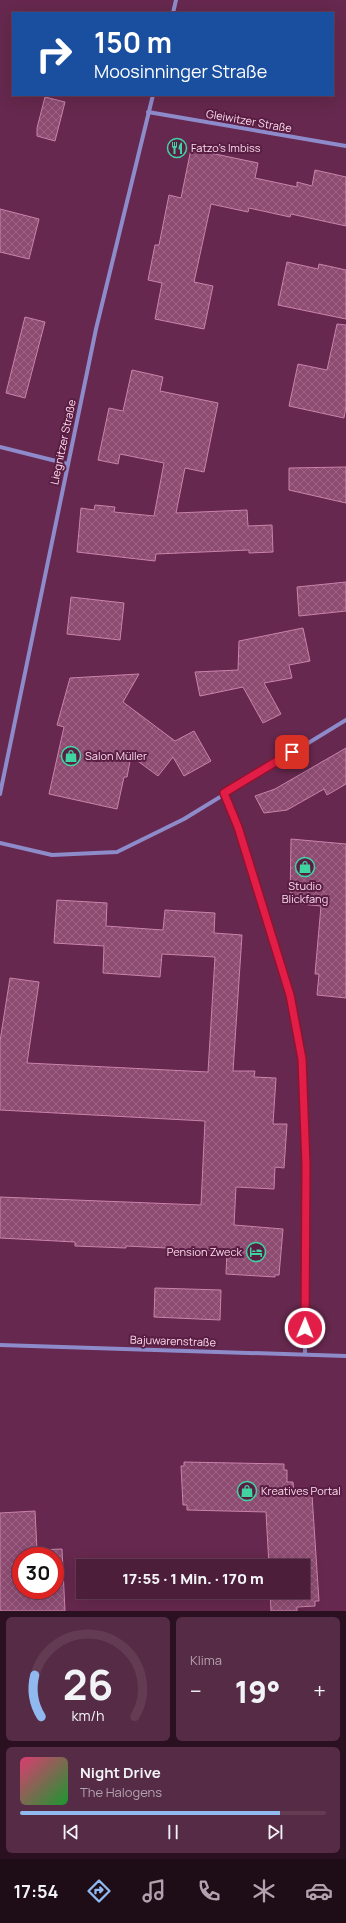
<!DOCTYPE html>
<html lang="de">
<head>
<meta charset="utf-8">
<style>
	body { margin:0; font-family:Manrope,sans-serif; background:#562b45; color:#f1f3f6; height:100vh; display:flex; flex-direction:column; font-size:15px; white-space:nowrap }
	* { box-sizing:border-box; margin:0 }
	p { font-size:13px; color:#b2a2af }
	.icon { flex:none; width:22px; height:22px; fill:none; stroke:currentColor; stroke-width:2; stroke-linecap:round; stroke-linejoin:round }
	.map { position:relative; height:1611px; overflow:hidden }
	.details { display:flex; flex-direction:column; gap:6px; padding:6px; background:#2a1020; flex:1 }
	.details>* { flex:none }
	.hud { position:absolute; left:12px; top:12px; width:322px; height:84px; border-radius:0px; box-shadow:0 4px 16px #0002,0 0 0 1px #633c54; background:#1a4fa0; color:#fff; overflow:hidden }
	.speed { position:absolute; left:12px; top:1547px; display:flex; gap:8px; font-size:20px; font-weight:700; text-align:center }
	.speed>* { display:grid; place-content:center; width:52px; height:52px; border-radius:50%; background:#4c1e3a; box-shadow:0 4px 16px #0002,0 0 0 1px #633c54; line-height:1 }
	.speed .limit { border:6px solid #d22; background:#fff; color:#111 }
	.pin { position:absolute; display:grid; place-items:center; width:34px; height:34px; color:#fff; margin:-17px; border-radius:8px; box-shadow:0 2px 6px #0006 }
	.me { position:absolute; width:44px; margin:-22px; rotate:1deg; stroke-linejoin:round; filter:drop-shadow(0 0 3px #0008) }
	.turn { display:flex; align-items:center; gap:14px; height:84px; padding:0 16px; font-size:18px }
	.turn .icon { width:52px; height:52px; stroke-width:2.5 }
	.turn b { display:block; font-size:28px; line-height:34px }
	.big { font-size:30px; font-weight:800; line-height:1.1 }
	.details .widget { flex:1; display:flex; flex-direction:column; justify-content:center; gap:6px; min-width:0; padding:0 14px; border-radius:6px; background:#562b45 }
	.details .dial { align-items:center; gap:0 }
	.dial svg { height:104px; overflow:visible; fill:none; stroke:#633c54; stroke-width:7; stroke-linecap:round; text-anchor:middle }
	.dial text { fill:#f1f3f6; stroke:none }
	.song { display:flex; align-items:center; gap:12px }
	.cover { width:48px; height:48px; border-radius:6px; background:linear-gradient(135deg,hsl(340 70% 55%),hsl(130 70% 35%)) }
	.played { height:4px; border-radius:2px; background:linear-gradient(90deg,#90b9f0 85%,#633c54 85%) }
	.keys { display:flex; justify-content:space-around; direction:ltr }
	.heat { display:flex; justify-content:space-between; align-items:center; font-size:22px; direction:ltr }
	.details .tiles { flex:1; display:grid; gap:6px; grid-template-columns:1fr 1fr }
	.widget:last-child { grid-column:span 2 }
	.trip { position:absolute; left:76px; top:1559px; width:234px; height:40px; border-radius:0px; background:#4c1e3a; box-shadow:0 4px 16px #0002,0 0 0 1px #633c54; font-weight:800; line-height:40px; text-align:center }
	.dock { display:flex; height:64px; justify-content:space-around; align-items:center; background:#1e0c17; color:#b2a2af }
	.dock .icon { width:28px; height:28px }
	.dock .current { color:#90b9f0 }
	.dock b { font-size:18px; color:#f1f3f6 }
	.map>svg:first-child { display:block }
	.building { fill:url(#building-cross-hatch); stroke:#ca83ab; fill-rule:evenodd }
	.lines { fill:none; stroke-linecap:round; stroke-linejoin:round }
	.street { stroke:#8e8bcb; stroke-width:4 }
	.route-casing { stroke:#92132f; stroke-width:10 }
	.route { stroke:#e11d48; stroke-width:7 }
	.labels { text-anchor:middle; stroke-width:4; stroke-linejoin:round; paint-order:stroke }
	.street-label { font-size:11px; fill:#fbdcec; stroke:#5a1d43 }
	.poi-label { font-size:11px; fill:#fbdcec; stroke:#5a1d43; text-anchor:start }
</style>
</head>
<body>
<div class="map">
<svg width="346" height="1611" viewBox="0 0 346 1611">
	<defs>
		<pattern id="building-cross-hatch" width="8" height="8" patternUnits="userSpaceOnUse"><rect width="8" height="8" fill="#8d4b71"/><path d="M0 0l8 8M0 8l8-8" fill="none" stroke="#9e6485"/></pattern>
	</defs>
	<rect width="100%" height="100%" fill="#66284e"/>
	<g class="building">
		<path d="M45,97L65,102L55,141L37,136V128Z"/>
		<path d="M191,149L258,163L255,178L297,187V182L312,186L315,170L346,177V226L291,214L290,217L249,208L248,212L211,204L194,282L213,286L204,329L155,319L162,283L148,280L155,245H159L169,195L181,198Z"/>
		<path d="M0,209L39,219L29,259L0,252Z"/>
		<path d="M287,262L318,269L319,264L346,270V319L278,305Z"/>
		<path d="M25,317L45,322L25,398L6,393Z"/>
		<path d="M337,324L346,325V407L344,418L289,406L298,364L327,370Z"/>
		<path d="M132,370L163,377L160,391L218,403L204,472L185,468L176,513L247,510L248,526L272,525L273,552L249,553V550L156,554L155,561L77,552L81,508L94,510L95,505L115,507L114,512L154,516L164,463L120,454L118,464L98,460L109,408L123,411Z"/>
		<path d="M346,467V503L289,490V468Z"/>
		<path d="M346,582V611L299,616L297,587Z"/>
		<path d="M71,597L124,603L120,640L67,634Z"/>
		<path d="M303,628L310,661L289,665L292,678L264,683L281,714L263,723L243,687L200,696L195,672L238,670L239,641Z"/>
		<path d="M139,674L123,702L175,741L194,731L211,761L184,776L173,757L158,776L131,756L127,777H124L117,809L49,794L64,727L57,725L70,678Z"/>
		<path d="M346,748V784L327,795L324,789L287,810L264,813L255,796L275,789Z"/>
		<path d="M291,839L346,844V998L317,995L319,974H315L321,906L290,903Z"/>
		<path d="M57,900L107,903L106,926L163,930L165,910L215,913L214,933L242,935L233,1071H255L254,1077L276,1078L273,1124H287L284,1168L275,1167L274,1189L236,1187L234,1225L283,1229L279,1275H275V1277L226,1274L227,1251L126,1246V1248L75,1246V1242L0,1238V1197L201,1205L205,1121L0,1110V1041L10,978L39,982L27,1063L208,1072L215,957L162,954L160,977L103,973L104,946L54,943Z"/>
		<path d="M155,1288L221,1290L220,1320L154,1317Z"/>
		<path d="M184,1462L284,1464V1470H287V1482H293L294,1492H307V1495H312L319,1601H315V1606L297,1607V1611H271L270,1592H303V1566H269L266,1512L187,1510V1505H183L181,1466H184Z"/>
		<path d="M35,1511L37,1550L62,1549L65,1611H0V1513ZM21,1556H55V1590H21Z"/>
	</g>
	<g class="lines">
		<g class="street">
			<path d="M173,13L176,0"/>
			<path d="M148,112L346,146"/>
			<path d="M0,447L68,464"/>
			<path d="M224,793L239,827L290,995L302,1059L306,1194L305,1354"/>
			<path d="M0,794L96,329L153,95"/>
			<path d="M0,843L52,855L117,852L184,819L346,720"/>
			<path d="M0,1345L346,1356"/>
		</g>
	</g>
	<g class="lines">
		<defs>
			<path id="route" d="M292,752L224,793L238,827L290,995L302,1059L306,1165L305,1328"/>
		</defs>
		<use href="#route" class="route-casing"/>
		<use href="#route" class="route"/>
	</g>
	<defs>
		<symbol id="restaurant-ring" viewBox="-11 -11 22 22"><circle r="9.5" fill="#5a1d43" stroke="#40d4a1" stroke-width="1.5"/><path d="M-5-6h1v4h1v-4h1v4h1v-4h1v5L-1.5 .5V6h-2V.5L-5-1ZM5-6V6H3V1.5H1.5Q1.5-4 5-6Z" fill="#40d4a1"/></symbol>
		<symbol id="shop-ring" viewBox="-11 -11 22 22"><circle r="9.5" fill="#5a1d43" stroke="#40d4a1" stroke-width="1.5"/><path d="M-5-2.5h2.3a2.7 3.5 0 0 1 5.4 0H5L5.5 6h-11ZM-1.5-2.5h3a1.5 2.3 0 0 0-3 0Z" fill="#40d4a1"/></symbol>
		<symbol id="hotel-ring" viewBox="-11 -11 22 22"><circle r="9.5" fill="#5a1d43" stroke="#40d4a1" stroke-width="1.5"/><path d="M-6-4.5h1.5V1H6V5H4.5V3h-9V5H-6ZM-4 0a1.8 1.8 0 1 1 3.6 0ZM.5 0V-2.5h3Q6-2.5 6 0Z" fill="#40d4a1"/></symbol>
	</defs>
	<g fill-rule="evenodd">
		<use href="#restaurant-ring" x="166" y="137" width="22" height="22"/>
		<use href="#shop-ring" x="60" y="745" width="22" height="22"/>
		<use href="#shop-ring" x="294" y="856" width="22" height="22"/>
		<use href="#hotel-ring" x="245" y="1241" width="22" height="22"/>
		<use href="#shop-ring" x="236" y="1480" width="22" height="22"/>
	</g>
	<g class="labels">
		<g class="street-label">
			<text transform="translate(249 121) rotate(10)" y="4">Gleiwitzer Straße</text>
			<text transform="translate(63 442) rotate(-78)" y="4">Liegnitzer Straße</text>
			<text transform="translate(173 1341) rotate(2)" y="4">Bajuwarenstraße</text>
		</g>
		<g class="poi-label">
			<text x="191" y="152">Fatzo's Imbiss</text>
			<text x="85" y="760">Salon Müller</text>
			<text x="305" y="890" text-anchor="middle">Studio<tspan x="305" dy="13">Blickfang</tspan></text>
			<text x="242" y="1256" text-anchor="end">Pension Zweck</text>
			<text x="261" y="1495">Kreatives Portal</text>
		</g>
	</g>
</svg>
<div class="speed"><div class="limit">30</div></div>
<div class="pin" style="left:292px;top:752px;background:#d93025"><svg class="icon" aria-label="arrive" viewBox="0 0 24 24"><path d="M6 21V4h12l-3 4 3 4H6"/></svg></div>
<svg class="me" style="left:305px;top:1328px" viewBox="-20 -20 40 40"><circle r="17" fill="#e11d48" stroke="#fff" stroke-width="3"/><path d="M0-11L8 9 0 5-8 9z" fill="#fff"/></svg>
<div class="trip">17:55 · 1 Min. · 170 m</div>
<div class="hud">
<div class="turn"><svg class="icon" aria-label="right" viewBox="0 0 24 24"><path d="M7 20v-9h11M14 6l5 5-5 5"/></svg><div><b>150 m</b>Moosinninger Straße</div></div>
</div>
</div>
<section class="details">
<div class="tiles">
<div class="widget dial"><svg viewBox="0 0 100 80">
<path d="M14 69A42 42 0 1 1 86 69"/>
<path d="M14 69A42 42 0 0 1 9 37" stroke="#90b9f0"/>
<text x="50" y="56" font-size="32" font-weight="700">26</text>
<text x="50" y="72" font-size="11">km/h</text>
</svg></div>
<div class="widget"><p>Klima</p>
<div class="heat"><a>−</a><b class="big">19°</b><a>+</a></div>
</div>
<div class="widget">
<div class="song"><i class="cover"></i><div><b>Night Drive</b><p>The Halogens</p></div></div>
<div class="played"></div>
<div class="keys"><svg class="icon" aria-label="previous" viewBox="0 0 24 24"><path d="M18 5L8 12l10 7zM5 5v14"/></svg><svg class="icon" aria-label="pause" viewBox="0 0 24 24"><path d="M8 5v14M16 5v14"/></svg><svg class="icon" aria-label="next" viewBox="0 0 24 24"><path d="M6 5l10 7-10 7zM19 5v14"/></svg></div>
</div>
</div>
</section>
<nav class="dock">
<b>17:54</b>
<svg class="icon current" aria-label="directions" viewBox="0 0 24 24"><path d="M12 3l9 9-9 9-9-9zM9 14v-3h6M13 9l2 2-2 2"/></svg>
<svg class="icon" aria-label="music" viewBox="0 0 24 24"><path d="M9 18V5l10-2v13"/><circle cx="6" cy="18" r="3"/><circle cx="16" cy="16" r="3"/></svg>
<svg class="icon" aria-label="phone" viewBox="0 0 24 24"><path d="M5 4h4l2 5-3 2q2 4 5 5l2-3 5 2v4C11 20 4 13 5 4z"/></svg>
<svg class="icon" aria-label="climate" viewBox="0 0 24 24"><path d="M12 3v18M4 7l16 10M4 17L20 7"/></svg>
<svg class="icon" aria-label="car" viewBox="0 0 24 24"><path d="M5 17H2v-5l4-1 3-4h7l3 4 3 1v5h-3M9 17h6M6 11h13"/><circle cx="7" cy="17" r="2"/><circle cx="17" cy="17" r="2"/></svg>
</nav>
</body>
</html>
